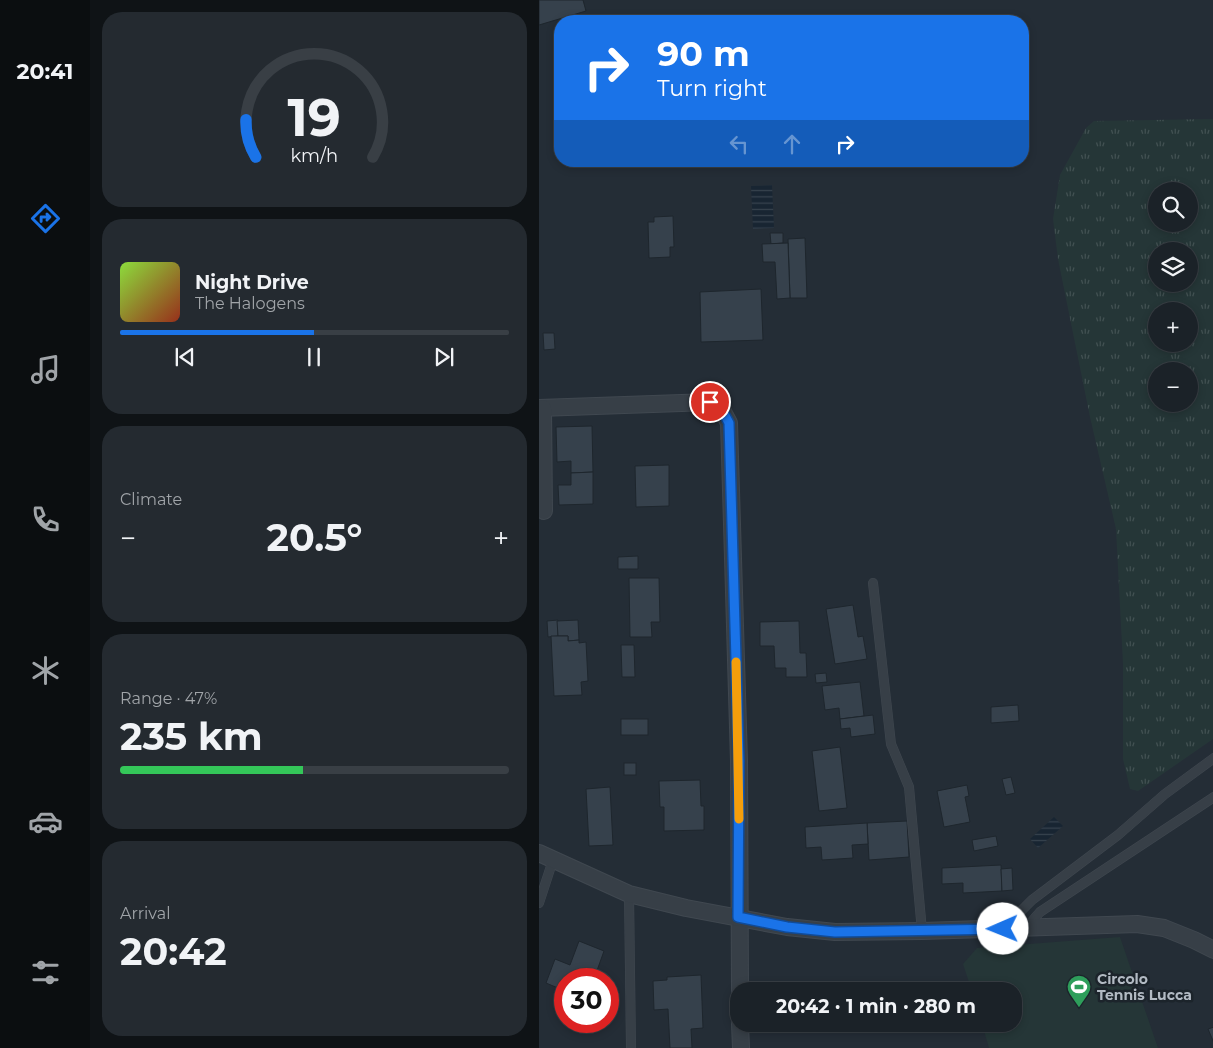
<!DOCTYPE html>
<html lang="en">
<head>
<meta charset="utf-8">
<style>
	body { margin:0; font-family:Montserrat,sans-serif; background:#242a30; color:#f1f3f6; height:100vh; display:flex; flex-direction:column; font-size:19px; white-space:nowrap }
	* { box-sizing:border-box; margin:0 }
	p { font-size:16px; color:#a0a4a8 }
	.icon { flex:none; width:28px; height:28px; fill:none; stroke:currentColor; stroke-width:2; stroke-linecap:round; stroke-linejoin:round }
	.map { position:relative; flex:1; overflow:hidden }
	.details { display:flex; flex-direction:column; gap:12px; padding:12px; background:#0f1316; width:449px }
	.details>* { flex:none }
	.banner { position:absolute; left:15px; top:15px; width:475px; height:152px; border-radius:20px; box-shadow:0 2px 8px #0003,0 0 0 1px #393f45; background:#1a73e8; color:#fff; overflow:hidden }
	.fabs { position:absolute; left:609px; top:182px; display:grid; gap:10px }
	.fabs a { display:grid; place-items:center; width:50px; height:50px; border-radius:50%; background:#1b2228; box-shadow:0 2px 8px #0003,0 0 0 1px #393f45; font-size:25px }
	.speed { position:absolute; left:15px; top:968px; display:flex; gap:10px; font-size:25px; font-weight:700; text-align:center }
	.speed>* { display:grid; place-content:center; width:65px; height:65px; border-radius:50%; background:#1b2228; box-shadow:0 2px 8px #0003,0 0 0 1px #393f45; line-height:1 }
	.speed .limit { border:8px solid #d22; background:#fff; color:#111 }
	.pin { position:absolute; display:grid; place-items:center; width:42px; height:42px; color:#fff; margin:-21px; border:2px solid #fff; border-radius:50%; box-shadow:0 1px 5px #0007 }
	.me { position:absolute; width:55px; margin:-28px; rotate:269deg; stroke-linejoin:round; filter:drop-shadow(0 0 4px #0008) }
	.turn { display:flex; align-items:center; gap:18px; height:105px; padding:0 20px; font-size:22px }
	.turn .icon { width:65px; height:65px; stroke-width:2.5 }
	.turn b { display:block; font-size:35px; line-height:42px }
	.lanes { display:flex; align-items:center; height:48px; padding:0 20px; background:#0003; justify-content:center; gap:25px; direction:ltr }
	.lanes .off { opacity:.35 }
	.big { font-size:38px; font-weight:700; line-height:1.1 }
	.details .card { flex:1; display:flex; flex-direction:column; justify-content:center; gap:8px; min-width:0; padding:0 18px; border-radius:20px; background:#242a30 }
	.details .dial { align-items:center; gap:0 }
	.dial svg { height:130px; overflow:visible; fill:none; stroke:#393f45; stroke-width:7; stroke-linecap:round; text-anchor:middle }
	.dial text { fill:#f1f3f6; stroke:none }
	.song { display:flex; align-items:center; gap:15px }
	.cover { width:60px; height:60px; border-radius:8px; background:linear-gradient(135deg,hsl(90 70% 55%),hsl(10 70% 35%)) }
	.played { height:5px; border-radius:2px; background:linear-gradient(90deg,#1a73e8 50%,#393f45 50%) }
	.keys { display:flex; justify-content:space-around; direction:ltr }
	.heat { display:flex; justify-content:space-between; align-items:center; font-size:28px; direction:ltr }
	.charge { height:8px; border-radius:4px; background:linear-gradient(90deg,#34c759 47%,#393f45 0) }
	.trip { position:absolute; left:191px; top:982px; width:292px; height:50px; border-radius:20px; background:#1b2228; box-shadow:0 2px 8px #0003,0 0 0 1px #393f45; font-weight:700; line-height:50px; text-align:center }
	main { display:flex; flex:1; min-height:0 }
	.tab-bar { display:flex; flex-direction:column; width:90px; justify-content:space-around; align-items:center; background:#0b0e10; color:#a0a4a8 }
	.tab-bar .icon { width:35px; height:35px }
	.tab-bar .current { color:#1a73e8 }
	.tab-bar b { font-size:22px; color:#f1f3f6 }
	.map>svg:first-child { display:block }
	.grass { fill:url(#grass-tufts); fill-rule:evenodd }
	.pitch { fill:#253637 }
	.water { fill:url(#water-rules) }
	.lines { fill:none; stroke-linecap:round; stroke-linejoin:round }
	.stream { stroke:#182532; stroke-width:5.5 }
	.building { fill:#36414c; stroke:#1e262d }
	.service-casing { stroke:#404850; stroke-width:10 }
	.minor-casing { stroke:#404850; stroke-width:18 }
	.service { stroke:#373f47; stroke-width:9 }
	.minor { stroke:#373f47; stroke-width:16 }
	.route-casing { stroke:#114b97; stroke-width:12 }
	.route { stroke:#1a73e8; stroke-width:9 }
	.slow { stroke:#f59e0b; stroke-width:9 }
	.labels { text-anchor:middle; stroke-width:5; stroke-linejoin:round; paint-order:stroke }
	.poi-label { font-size:14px; font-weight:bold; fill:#b2bac3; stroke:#1c242b; text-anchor:start }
</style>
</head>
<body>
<main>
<nav class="tab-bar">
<b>20:41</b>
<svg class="icon current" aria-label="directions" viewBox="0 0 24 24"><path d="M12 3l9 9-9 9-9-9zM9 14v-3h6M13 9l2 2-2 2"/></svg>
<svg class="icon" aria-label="music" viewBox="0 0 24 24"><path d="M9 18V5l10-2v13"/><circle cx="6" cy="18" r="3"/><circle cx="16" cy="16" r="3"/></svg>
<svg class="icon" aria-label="phone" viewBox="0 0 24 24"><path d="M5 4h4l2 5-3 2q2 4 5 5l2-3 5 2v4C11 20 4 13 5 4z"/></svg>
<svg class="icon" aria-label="climate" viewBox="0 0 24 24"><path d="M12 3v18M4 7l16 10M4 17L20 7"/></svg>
<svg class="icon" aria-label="car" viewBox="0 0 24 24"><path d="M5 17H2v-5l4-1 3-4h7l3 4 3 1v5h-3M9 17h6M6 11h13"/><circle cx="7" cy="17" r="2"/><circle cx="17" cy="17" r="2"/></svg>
<svg class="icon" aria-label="filters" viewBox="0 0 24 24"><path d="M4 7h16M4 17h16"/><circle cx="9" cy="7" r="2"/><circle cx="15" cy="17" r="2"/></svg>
</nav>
<section class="details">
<div class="card dial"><svg viewBox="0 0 100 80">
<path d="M14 69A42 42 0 1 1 86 69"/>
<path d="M14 69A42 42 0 0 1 8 46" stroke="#1a73e8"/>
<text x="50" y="56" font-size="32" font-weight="700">19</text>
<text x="50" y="72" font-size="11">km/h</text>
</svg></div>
<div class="card">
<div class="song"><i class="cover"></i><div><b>Night Drive</b><p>The Halogens</p></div></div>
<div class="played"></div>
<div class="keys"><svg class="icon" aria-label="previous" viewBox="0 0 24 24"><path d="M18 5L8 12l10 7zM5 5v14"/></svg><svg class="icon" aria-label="pause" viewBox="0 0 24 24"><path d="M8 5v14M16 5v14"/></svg><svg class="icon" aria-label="next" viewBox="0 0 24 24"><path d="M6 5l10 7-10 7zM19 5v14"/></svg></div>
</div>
<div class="card"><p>Climate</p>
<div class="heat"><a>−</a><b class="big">20.5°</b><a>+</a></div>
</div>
<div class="card"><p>Range · 47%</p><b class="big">235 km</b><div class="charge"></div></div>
<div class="card"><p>Arrival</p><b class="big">20:42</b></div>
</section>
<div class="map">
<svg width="675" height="1048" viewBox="0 0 675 1048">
	<defs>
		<pattern id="grass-tufts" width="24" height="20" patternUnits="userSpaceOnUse" patternTransform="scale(1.25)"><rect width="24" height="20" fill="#253637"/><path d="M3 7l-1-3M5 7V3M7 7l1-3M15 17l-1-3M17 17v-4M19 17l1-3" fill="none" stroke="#425152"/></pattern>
		<pattern id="water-rules" width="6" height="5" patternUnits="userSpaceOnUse" patternTransform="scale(1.25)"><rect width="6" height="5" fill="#182532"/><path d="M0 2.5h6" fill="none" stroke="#37434e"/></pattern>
	</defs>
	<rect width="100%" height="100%" fill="#242d36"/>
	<path class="grass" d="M674,119V739L599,791L591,789L584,759V664L577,529L551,417L519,259L514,219L521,175L547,128L555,121ZM618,191H650V224H618ZM618,251H650V284H618ZM618,311H650V344H618ZM618,371H650V404H618Z"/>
	<path class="pitch" d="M581,937L619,1048H450L443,1024H475V991H433L424,964L438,948Z"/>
	<g class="water">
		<path d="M233,185L235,228L214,229L212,186Z"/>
		<path d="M515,817L524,826L499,848L491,839Z"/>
	</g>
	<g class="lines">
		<path class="stream" d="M196,990V1023"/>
	</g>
	<g class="building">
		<path d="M0,0H44L47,11L0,25Z"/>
		<path d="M134,216L135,247H131V257L110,258L109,222H115V217Z"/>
		<path d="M231,233H244V243L232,244Z"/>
		<path d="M266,238L268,298H251L249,239Z"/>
		<path d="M249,243L251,298L238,299L236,262H224L223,244Z"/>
		<path d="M222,289L224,340L162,342L161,292Z"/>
		<path d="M4,333H15L16,349L5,350Z"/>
		<path d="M53,426L54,472L32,473V461L18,462L17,427Z"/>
		<path d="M130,465V506L97,507L96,466Z"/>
		<path d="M54,472V504L20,505L19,485H32V473Z"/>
		<path d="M99,556V569H79V557Z"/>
		<path d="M90,578H120L121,622H112L113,637H91Z"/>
		<path d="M314,605L319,637L324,636L328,659L296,664L287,609Z"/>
		<path d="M19,620V636L9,637L8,621Z"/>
		<path d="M39,620L40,640L29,641V636H19L18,621Z"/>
		<path d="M260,621L261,653H267L268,677H247V668H236L235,646H221V622Z"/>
		<path d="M12,636H29V641L40,640V643L47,642L49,681L42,682L43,695L15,696Z"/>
		<path d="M82,645H95L96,677H83Z"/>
		<path d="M287,673L288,682L277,683L276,674Z"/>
		<path d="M321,682L325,716L301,719L300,708L286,710L283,686Z"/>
		<path d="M479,705L480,721L452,723V707Z"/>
		<path d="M334,715L336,734L312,737L311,728L302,729L301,719Z"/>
		<rect x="82" y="719" width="27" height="16"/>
		<path d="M301,747L308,808L280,811L273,751Z"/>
		<rect x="85" y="763" width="12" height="12"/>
		<path d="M472,777L476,793L467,795L463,779Z"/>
		<path d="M161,780L162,806H165V830L125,831V807H121L120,781Z"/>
		<path d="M428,785L430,796L426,797L431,822L405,827L398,791Z"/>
		<path d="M71,787L74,845L50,846L47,789Z"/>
		<path d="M368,821L370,857L330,860L328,823Z"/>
		<path d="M328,823L329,844L313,845L314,858L283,860L282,847L267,848L266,827Z"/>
		<path d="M457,836L459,846L435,851L433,840Z"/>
		<path d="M462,865L463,891L424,893V883L403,884V868Z"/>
		<path d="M473,868L474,890L463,891L462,869Z"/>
		<path d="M40,941L65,951L55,979H26V991L7,983L16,959L31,965Z"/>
		<path d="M162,975L164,1028L152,1029L153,1048H131L129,1009L115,1010L114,981L128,980V977Z"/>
		<path d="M42,1021H65L64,1025Z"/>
		<path d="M675,1027V1043L669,1029Z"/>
	</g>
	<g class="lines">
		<defs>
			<g id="service">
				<path d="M334,583L352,744L370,787L383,931"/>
				<path d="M90,894L92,1048"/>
				<path d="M0,903L14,860"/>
				<path d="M466,927L493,900L579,835L626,794L675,758"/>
				<path d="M487,928L501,912L675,797"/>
			</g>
			<g id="minor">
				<path d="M0,408L171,402L182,408L190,423L200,761L201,991"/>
				<path d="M4,408L5,511"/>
				<path d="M0,853L90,894L147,908L248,927L296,932L383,931L598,924L625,928L655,940L675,950"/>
				<path d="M201,1024L202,1048"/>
			</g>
		</defs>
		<use href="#service" class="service-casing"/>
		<use href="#minor" class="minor-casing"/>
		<use href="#service" class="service"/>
		<use href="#minor" class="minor"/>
	</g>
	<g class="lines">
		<defs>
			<path id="route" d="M171,402L182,408L190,423L200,761L199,917L248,927L296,932L464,929"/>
		</defs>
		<use href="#route" class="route-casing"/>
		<use href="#route" class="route"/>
		<path class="slow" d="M197,662L200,819"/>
	</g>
	<defs>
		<symbol id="stadium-pin" viewBox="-11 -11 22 30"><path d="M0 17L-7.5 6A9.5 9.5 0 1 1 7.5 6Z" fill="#2e9e5b" stroke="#1c242b"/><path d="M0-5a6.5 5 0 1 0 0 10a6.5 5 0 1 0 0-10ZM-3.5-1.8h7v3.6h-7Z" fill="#fff"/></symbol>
	</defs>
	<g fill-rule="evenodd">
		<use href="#stadium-pin" x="526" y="973" width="28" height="38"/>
	</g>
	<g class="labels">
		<g class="poi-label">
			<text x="558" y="984">Circolo<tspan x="558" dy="16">Tennis Lucca</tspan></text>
		</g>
	</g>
</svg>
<div class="fabs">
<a><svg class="icon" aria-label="search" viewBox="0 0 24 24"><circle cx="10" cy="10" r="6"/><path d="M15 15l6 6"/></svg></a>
<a><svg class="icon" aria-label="layers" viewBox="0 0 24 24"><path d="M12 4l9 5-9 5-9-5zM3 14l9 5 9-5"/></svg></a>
<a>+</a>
<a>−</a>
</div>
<div class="speed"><div class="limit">30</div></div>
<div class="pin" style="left:171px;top:402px;background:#d93025"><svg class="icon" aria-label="arrive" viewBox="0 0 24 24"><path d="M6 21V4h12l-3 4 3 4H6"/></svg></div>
<svg class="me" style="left:464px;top:929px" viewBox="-20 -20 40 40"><circle r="19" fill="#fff"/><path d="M0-13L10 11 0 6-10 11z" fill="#1a73e8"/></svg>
<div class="trip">20:42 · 1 min · 280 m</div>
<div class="banner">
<div class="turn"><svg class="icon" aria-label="right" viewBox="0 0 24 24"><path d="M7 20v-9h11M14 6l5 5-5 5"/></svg><div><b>90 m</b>Turn right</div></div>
<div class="lanes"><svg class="icon off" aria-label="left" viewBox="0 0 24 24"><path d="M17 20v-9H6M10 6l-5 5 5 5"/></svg><svg class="icon off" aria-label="ahead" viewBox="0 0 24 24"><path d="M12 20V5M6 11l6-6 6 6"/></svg><svg class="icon" aria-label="right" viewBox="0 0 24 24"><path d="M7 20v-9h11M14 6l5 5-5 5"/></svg></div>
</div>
</div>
</main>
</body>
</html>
